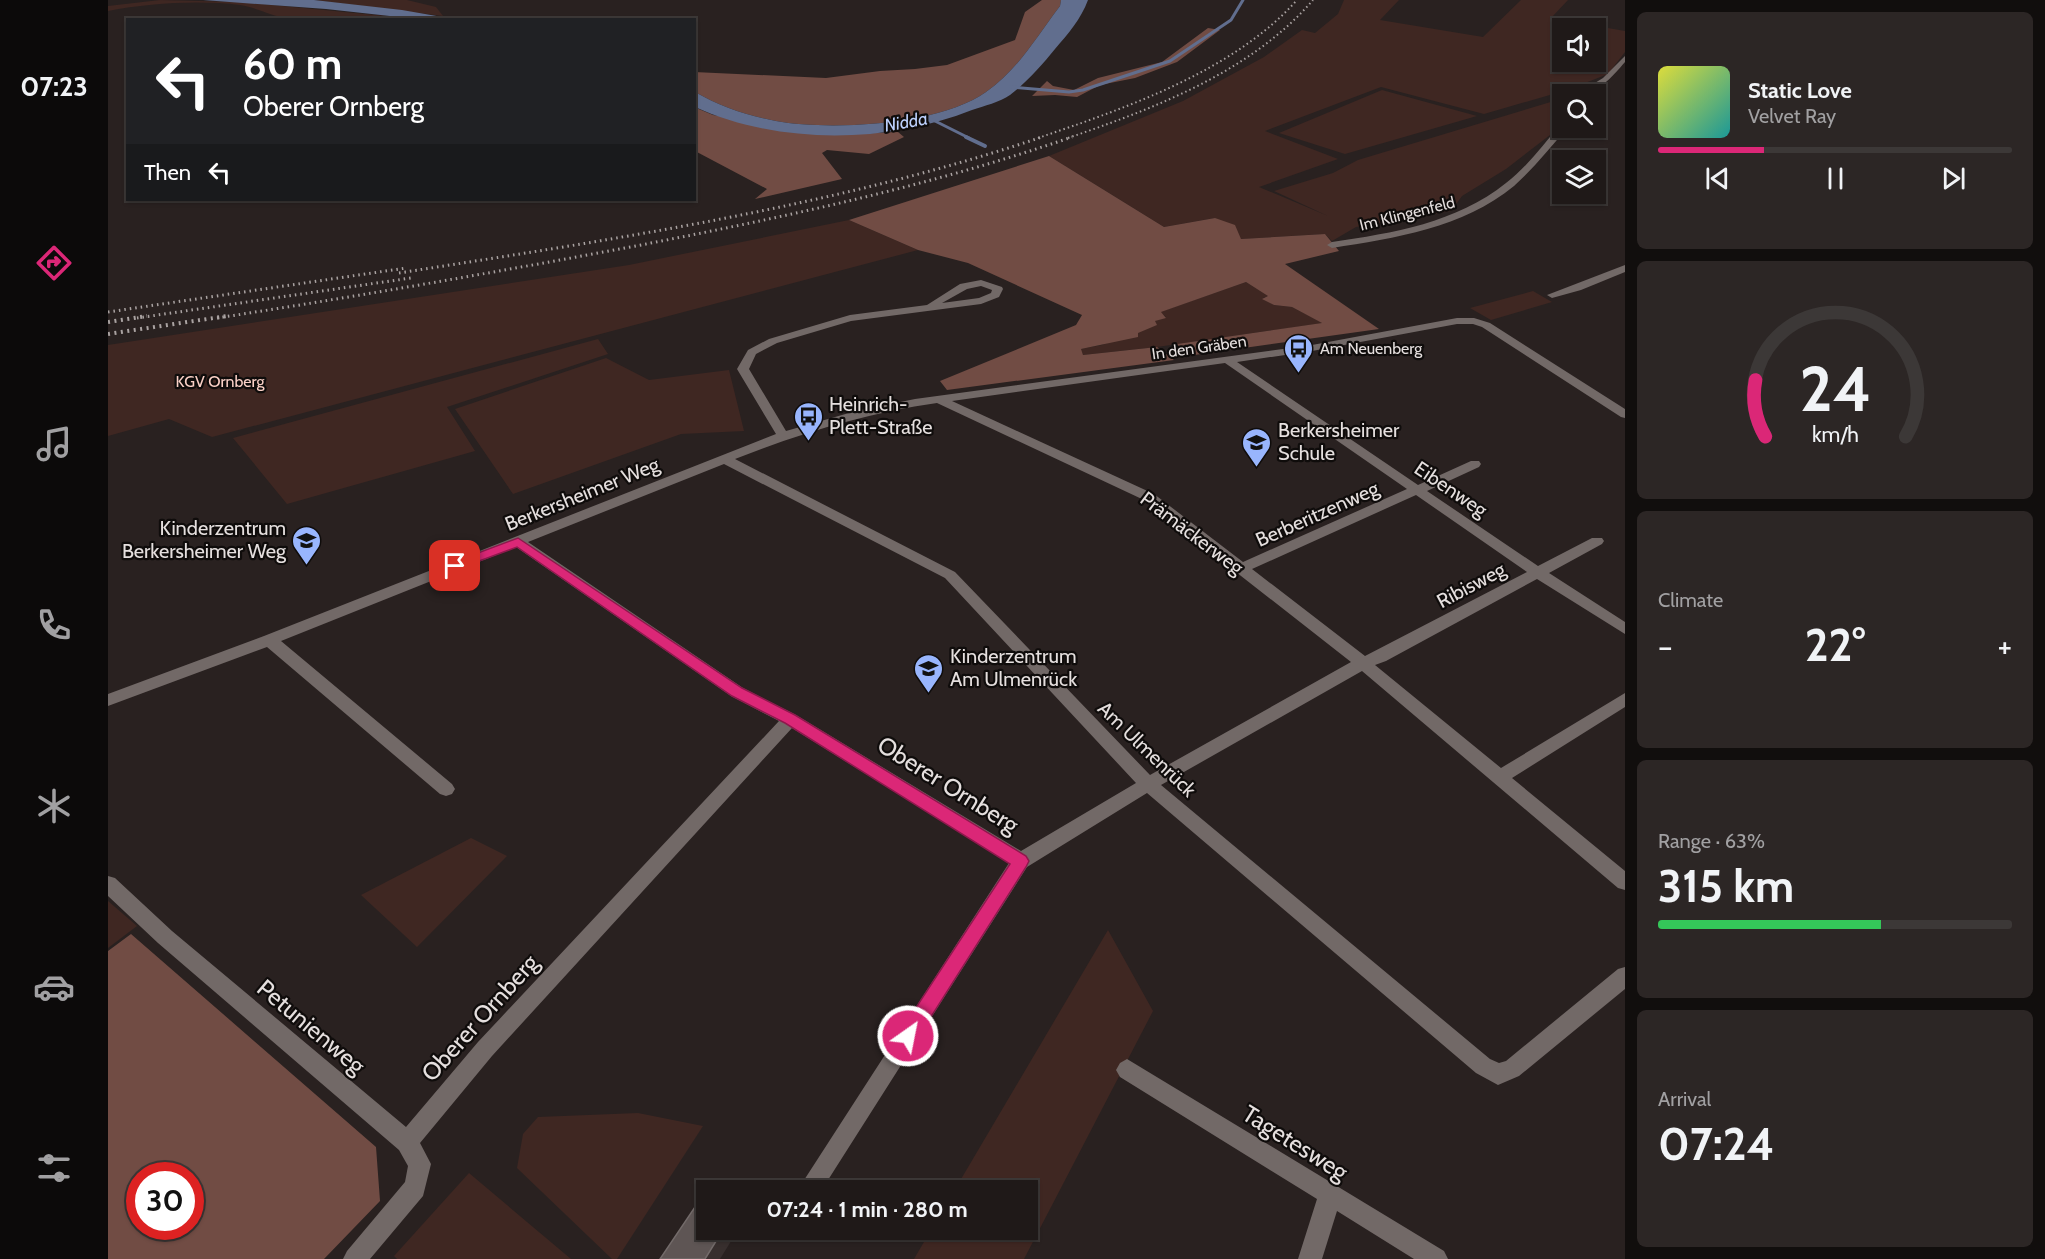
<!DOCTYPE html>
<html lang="en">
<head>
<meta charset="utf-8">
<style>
	body { margin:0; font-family:Cabin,sans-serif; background:#2c2625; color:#f1f3f6; height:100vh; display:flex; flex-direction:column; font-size:22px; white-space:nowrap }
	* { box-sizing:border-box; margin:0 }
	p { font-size:20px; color:#a1a0a2 }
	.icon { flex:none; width:33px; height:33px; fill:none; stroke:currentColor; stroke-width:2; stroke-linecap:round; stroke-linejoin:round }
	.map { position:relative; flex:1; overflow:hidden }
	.sheet { display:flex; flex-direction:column; gap:12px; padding:12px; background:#110e0d; width:420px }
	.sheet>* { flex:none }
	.hud { position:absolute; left:18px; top:18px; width:570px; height:183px; border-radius:0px; box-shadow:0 2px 4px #0004,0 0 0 2px #3c3837; background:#202124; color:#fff; overflow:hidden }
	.tools { position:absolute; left:1444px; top:18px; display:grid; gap:12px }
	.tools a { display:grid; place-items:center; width:54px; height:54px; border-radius:0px; background:#1f1918; box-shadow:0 2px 4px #0004,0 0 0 2px #3c3837; font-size:30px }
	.speed { position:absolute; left:18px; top:1162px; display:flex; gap:12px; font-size:30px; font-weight:700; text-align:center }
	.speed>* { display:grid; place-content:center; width:78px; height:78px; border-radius:50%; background:#1f1918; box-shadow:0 2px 4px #0004,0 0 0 2px #3c3837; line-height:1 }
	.speed .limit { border:9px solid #d22; background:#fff; color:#111 }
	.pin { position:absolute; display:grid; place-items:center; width:51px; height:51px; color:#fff; margin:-26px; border-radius:12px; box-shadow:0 3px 9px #0006 }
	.me { position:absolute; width:66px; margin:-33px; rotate:33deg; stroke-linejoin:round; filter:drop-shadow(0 0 4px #0008) }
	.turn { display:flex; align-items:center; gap:21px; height:126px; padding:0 18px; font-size:27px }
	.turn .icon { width:78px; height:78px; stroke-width:2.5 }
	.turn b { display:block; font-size:42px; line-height:51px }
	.then { display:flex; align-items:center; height:57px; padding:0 18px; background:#0003; gap:12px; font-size:22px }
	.big { font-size:45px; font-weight:800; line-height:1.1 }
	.sheet .tile { flex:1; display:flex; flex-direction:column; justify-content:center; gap:9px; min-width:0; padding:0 21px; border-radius:9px; background:#2c2625 }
	.sheet .dial { align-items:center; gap:0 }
	.dial svg { height:156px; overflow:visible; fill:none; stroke:#3c3837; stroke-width:7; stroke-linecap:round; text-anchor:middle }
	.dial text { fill:#f1f3f6; stroke:none }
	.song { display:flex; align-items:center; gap:18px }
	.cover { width:72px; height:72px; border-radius:9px; background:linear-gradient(135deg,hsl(60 70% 55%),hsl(180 70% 35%)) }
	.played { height:6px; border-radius:3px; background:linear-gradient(90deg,#db2777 30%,#3c3837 30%) }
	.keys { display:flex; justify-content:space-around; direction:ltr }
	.heat { display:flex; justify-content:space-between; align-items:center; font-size:33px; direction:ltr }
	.charge { height:9px; border-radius:4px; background:linear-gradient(90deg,#34c759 63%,#3c3837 0) }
	.trip { position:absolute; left:588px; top:1180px; width:342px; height:60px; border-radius:0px; background:#1f1918; box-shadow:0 2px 4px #0004,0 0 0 2px #3c3837; font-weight:800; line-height:60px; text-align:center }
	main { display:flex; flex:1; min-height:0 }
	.tab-bar { display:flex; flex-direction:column; width:108px; justify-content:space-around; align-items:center; background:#0c0a0a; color:#a1a0a2 }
	.tab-bar .icon { width:42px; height:42px }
	.tab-bar .on { color:#db2777 }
	.tab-bar b { font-size:27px; color:#f1f3f6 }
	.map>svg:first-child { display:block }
	.green { fill:#3f2722; fill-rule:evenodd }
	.forest { fill:#714c44; fill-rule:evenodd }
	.water { fill:#616e8e }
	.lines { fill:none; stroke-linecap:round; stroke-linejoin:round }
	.stream-far1 { stroke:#616e8e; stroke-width:3 }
	.stream { stroke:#616e8e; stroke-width:4 }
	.minor { fill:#726967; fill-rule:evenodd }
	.rail-far2 { stroke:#aaa3a2; stroke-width:2; stroke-dasharray:1.5 3; stroke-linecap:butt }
	.rail-far1 { stroke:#aaa3a2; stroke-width:3; stroke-dasharray:1.5 4; stroke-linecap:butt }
	.rail { stroke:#aaa3a2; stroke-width:4; stroke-dasharray:2 4.5; stroke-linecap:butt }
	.shaded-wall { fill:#382f2e }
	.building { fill:#5e5554; stroke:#736b6a; stroke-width:1.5 }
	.route { fill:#db2777; stroke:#8e194d; stroke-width:1.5 }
	.labels { text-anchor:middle; stroke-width:4.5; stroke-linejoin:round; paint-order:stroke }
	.far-street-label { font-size:16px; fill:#e5dfde; stroke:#0f0c0b }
	.far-poi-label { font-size:16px; fill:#e5dfde; stroke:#0f0c0b; text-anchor:start }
	.far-park-label { font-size:16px; fill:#fbd1c7; stroke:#0f0c0b }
	.far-water-label { font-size:18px; font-style:italic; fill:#bcd0fc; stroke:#0f0c0b }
	.poi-label { font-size:20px; fill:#e5dfde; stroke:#0f0c0b; text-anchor:start }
	.street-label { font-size:20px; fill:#e5dfde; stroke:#0f0c0b }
	.near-street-label { font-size:24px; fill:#e5dfde; stroke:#0f0c0b }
</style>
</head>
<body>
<main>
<nav class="tab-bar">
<b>07:23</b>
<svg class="icon on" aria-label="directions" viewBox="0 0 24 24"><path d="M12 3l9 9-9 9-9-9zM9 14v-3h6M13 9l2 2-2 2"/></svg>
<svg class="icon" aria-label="music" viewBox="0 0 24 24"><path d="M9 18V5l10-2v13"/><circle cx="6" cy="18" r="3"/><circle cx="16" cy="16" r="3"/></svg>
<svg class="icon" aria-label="phone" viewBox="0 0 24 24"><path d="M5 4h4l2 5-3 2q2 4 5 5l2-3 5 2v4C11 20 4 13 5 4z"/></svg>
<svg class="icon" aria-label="climate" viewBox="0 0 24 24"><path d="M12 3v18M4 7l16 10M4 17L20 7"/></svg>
<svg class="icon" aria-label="car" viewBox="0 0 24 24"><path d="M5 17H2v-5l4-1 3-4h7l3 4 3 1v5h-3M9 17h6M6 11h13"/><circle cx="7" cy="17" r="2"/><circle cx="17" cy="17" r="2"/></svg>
<svg class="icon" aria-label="filters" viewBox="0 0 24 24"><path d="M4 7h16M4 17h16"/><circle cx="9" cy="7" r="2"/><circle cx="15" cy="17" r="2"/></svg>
</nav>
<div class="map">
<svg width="1517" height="1259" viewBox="0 0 1517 1259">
	<rect width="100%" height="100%" fill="#292120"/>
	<g class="green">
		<path d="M52,0L132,2L309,19C268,19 225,23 185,19C164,17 151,8 132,5C90,0 42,3 0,11V6Z"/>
		<path d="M206,0H299L328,7L335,16Z"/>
		<path d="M1236,0H1291L1272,20L1375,37L1413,0H1460L1443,18L1517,31V52L1500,74L1459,90L1376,114L1273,87L1157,131L1230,159L1151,187L1220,216L1166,191L1225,173L1250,160L1446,101L1451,116L1442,135L1398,169L1354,196L1343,211L1248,227L1224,241L1217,234L1133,239L1107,218L1056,227L941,156L1075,101L1156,57L1194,30L1207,33L1230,14ZM1455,28H1488V62H1455Z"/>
		<path d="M1274,90L1369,116L1237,154L1171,133Z"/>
		<path d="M741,220L810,250L104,437L61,419L0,436V345L521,265Z"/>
		<path d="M1138,282L1161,296L1155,298L1166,305L1184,307L1215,323L1049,347L975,355L972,349L994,345L1048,325L1046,321L1058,317L1052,312Z"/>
		<path d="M1425,291L1444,302L1383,320L1362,308Z"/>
		<path d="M490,339L500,354L339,407L367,451L179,504L125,438Z"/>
		<path d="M498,358L541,380L621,370L636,431L573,434L405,494L347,409Z"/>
		<path d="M363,838L399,856L309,947L253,895Z"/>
		<path d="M0,901L29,926L0,948Z"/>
		<path d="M1000,930L1045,1011L916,1259H806L823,1230H920V1191H846Z"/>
		<path d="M530,1113L595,1126L509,1259H504L409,1168L415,1134L430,1117Z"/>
		<path d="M361,1173L463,1259H289L286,1256Z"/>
	</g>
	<g class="forest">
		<path d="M934,0H953L952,6C929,36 910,70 878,92C832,125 723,131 668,121C640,116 611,106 587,92L586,72L718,78L772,71L807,69L839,65L907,40L917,12Z"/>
		<path d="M1100,28L1112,30L1069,62L1027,78L992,85L969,97L947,95L924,96L939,81L945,86L966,90L990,78L1054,62Z"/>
		<path d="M586,107L605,115L722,135L790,132L796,137L761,154L719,150L714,153L734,179L647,199L659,189L587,151Z"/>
		<path d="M941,156L1056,227L1107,218L1127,225L1133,239L1217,234L1231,251L1177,264L1271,329L1079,356L1069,344L1214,323L1184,307L1166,305L1154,299L1160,296L1138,282L1053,312L1058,318L1047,321L1049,325L1030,333V337L973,349L975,355L1049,347L1066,360L839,390L832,381L968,325L974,315L860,263L810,250L741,220Z"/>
		<path d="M23,934L268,1147L272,1201L216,1259H0V951ZM32,1176H82V1227H32Z"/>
	</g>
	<g class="water">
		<path d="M95,0H206L294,10L346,19H309L218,9Z"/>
		<path d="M953,0H980C973,19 960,34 947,49C934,65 919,82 902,95C892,102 876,106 864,110C778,144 671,145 587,107V92C611,106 640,116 668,121C723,131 832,125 878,92C910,70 929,36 952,6Z"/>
	</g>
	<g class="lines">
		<g class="stream-far1">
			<path d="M903,87L961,92L975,90L1062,61L1123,20L1135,0"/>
			<path d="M823,119L861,138"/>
		</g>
		<path class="stream" d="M858,137L877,146"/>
		<g class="minor">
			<path d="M1517,56V62C1504,77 1490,94 1469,94L1495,78Z"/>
			<path d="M1452,125L1459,128C1442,148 1425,169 1406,186C1355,228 1287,238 1224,248L1219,245L1224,242C1285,233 1348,223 1398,183C1419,167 1435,145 1452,125Z"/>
			<path d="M1517,265V272L1473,290L1444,298L1439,295Z"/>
			<path d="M873,280L894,287L895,289L891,297L873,304L743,321L669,343L648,354L641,369L678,431L748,411L807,399L1204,345L1349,318H1366L1382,323L1517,409V418L1513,417L1374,327L1365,324H1349L1204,351L1129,362L1310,485L1363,461H1371L1373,464L1371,467L1319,491L1430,566L1484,538H1494L1496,541L1494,544L1441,573L1517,622V634L1429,579L1278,661L1267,665L1393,768L1517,693V707L1404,778L1517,871V890L1510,888L1254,671L1053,785L1382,1059L1391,1063L1398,1061L1510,969L1517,967V989L1411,1076L1390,1085L1368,1073L1039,793L919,867L713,1191H689L901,863L684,728L384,1056L312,1143L323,1164L315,1196L262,1259H235L239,1251L297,1182L300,1166L291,1150L50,943L0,896V876L7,878L64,931L298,1127L370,1042L671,721L623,696L408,547L173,641L344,784L347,789L344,794L338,796L332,794L159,647L0,706V694L156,636L668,434L629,369L640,350L661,339L742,315L819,305L852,284ZM873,286L884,290L883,293L871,298L834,303L859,289ZM1117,363L1299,489L1135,562L1046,494L844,401ZM829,403L1036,500L1243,662L1042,775L847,572L627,459C693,433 759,413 829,403ZM616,464L837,578L1028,783L913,851L688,715L635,688L420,542ZM1308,495L1419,572L1257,656L1144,569Z"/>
			<path d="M1019,1059L1336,1251L1340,1259H1306L1229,1211L1214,1259H1190L1209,1199L1012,1077L1008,1070L1012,1063Z"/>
		</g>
		<g class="rail-far2">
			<path d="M930,138C1018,108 1126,71 1189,0"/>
			<path d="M960,138C1047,108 1143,72 1205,0"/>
		</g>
		<g class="rail-far1">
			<path d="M291,273C507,239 726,207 934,137"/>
			<path d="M0,312L298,268"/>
			<path d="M29,318L303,278"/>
			<path d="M109,318C252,296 395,271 538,244C682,216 825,185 964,137"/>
		</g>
		<g class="rail">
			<path d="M0,322L39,316"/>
			<path d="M0,334L119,316"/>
		</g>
	</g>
	<path class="shaded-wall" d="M615,1230H622L625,1238L612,1259H597Z"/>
	<path class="building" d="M591,1201L598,1207V1230H615L597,1259H552Z"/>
	<path class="route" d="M410,538L634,688L687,715L918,856L921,861L918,867L807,1042L800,1045L794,1042L791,1036L794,1029L902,864L677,723L624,696L409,547L347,570L341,566L343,563Z"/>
	<defs>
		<symbol id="bus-pin" viewBox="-11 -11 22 30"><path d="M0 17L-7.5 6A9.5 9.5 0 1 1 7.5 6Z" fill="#98b5fd" stroke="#0f0c0b"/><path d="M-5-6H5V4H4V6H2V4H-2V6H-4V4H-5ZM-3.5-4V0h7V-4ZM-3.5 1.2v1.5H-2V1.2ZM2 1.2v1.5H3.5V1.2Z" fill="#111"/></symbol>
		<symbol id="school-pin" viewBox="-11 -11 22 30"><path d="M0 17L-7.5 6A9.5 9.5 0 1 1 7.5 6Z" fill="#98b5fd" stroke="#0f0c0b"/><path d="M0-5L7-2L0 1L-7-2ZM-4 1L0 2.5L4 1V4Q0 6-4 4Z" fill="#111"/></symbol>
	</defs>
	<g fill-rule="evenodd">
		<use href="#bus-pin" x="1174" y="332" width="33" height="45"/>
		<use href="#bus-pin" x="684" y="400" width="33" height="45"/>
		<use href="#school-pin" x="1132" y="426" width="33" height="45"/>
		<use href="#school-pin" x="182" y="524" width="33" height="45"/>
		<use href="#school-pin" x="804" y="652" width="33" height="45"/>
	</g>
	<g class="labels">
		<g class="far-street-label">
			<text transform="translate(1299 213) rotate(-14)" y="6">Im Klingenfeld</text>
			<text transform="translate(1091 347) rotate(-8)" y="6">In den Gräben</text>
		</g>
		<g class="far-poi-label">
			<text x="1212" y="354">Am Neuenberg</text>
		</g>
		<g class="far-park-label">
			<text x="112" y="387">KGV Ornberg</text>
		</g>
		<g class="far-water-label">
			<text transform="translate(798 122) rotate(-10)" y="6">Nidda</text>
		</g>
		<g class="poi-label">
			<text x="721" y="411">Heinrich-<tspan x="721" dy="23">Plett-Straße</tspan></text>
			<text x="1170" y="437">Berkersheimer<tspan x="1170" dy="23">Schule</tspan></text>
			<text x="178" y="535" text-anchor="end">Kinderzentrum<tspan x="178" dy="23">Berkersheimer Weg</tspan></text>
			<text x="842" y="663">Kinderzentrum<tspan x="842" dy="23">Am Ulmenrück</tspan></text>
		</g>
		<g class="street-label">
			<text transform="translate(1343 489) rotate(34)" y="7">Eibenweg</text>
			<text transform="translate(474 494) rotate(-22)" y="7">Berkersheimer Weg</text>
			<text transform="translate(1209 514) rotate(-24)" y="7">Berberitzenweg</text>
			<text transform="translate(1084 533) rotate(37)" y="7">Prämäckerweg</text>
			<text transform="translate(1363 585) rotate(-28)" y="7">Ribisweg</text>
			<text transform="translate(1039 749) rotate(44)" y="7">Am Ulmenrück</text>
		</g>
		<g class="near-street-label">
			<text transform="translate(840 785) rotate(32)" y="8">Oberer Ornberg</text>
			<text transform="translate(372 1018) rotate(-48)" y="8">Oberer Ornberg</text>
			<text transform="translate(203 1027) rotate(40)" y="8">Petunienweg</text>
			<text transform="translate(1187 1143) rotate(32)" y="8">Tagetesweg</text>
		</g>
	</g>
</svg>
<div class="tools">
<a><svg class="icon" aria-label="sound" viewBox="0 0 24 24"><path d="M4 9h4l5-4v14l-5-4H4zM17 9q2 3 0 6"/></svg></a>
<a><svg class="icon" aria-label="search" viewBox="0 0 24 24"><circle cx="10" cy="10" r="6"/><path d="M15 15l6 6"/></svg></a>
<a><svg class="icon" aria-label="layers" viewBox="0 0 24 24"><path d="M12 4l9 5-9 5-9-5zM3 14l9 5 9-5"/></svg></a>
</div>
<div class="speed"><div class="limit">30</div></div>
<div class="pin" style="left:347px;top:566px;background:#d93025"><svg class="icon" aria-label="arrive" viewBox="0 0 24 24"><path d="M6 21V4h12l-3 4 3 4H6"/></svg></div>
<svg class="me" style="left:800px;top:1036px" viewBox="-20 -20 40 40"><circle r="17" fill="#db2777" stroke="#fff" stroke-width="3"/><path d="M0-11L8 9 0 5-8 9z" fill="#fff"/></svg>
<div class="trip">07:24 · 1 min · 280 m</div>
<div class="hud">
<div class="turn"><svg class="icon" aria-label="left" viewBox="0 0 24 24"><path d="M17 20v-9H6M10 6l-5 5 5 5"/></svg><div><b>60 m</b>Oberer Ornberg</div></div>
<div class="then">Then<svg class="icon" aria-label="left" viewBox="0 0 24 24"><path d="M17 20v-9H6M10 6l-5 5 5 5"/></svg></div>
</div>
</div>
<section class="sheet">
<div class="tile">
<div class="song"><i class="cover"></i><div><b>Static Love</b><p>Velvet Ray</p></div></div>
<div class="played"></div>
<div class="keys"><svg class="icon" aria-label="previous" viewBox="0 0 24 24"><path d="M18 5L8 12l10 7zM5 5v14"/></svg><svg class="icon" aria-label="pause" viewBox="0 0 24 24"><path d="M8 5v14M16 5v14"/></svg><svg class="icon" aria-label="next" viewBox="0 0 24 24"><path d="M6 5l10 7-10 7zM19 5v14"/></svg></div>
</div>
<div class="tile dial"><svg viewBox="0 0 100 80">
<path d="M14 69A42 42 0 1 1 86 69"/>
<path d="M14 69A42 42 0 0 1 9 40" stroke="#db2777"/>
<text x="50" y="56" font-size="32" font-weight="700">24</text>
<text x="50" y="72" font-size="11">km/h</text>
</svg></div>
<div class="tile"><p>Climate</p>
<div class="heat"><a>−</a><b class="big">22°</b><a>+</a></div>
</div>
<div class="tile"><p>Range · 63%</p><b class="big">315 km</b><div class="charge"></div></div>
<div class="tile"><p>Arrival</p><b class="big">07:24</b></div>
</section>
</main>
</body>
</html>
